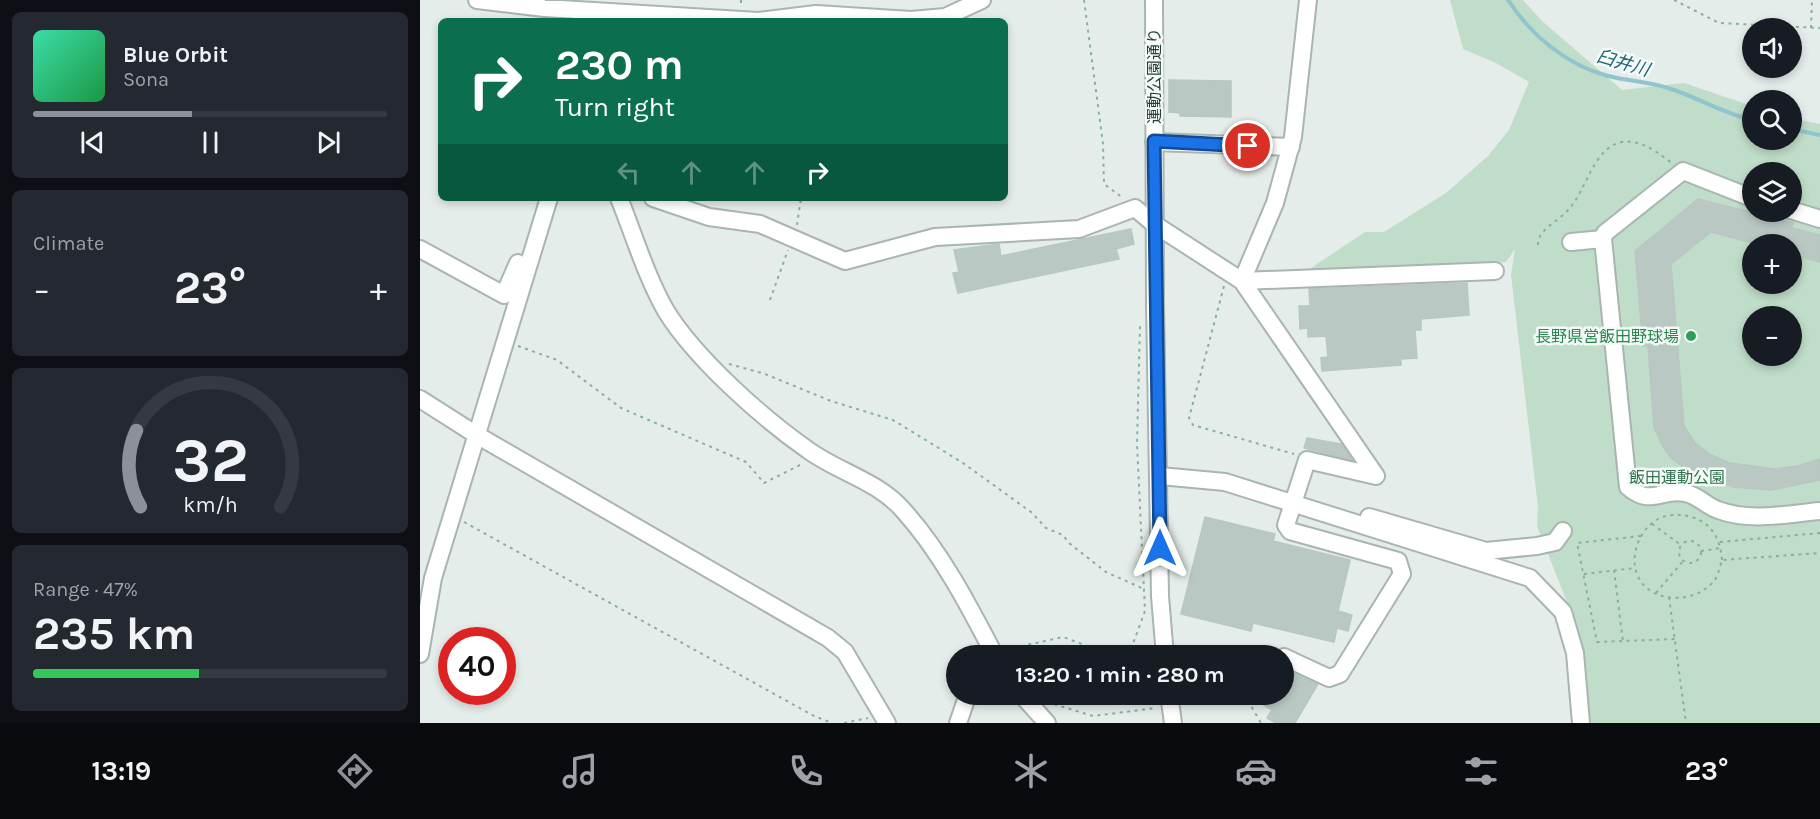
<!DOCTYPE html>
<html lang="en">
<head>
<meta charset="utf-8">
<style>
	body { margin:0; font-family:Karla,"Noto Sans JP",sans-serif; background:#242831; color:#f1f3f6; height:100vh; display:flex; flex-direction:column; font-size:22px; white-space:nowrap }
	* { box-sizing:border-box; margin:0 }
	p { font-size:20px; color:#9ea1a6 }
	.icon { flex:none; width:33px; height:33px; fill:none; stroke:currentColor; stroke-width:2; stroke-linecap:round; stroke-linejoin:round }
	.map { position:relative; flex:1; overflow:hidden }
	.sheet { display:flex; flex-direction:column; gap:12px; padding:12px; background:#0d0f14; width:420px }
	.sheet>* { flex:none }
	.hud { position:absolute; left:18px; top:18px; width:570px; height:183px; border-radius:9px; box-shadow:0 3px 9px #0003; background:#0b6e4f; color:#fff; overflow:hidden }
	.controls { position:absolute; left:1322px; top:18px; display:grid; gap:12px }
	.controls a { display:grid; place-items:center; width:60px; height:60px; border-radius:50%; background:#171b24; box-shadow:0 3px 9px #0003; font-size:30px }
	.speed { position:absolute; left:18px; top:627px; display:flex; gap:12px; font-size:30px; font-weight:700; text-align:center }
	.speed>* { display:grid; place-content:center; width:78px; height:78px; border-radius:50%; background:#171b24; box-shadow:0 3px 9px #0003; line-height:1 }
	.speed .limit { border:9px solid #d22; background:#fff; color:#111 }
	.pin { position:absolute; display:grid; place-items:center; width:51px; height:51px; color:#fff; margin:-26px; border:3px solid #fff; border-radius:50%; box-shadow:0 2px 6px #0007 }
	.me { position:absolute; width:66px; margin:-33px; rotate:0deg; stroke-linejoin:round; filter:drop-shadow(0 0 4px #0008) }
	.turn { display:flex; align-items:center; gap:21px; height:126px; padding:0 18px; font-size:27px }
	.turn .icon { width:78px; height:78px; stroke-width:2.5 }
	.turn b { display:block; font-size:42px; line-height:51px }
	.lanes { display:flex; align-items:center; height:57px; padding:0 18px; background:#0003; justify-content:center; gap:30px; direction:ltr }
	.lanes .off { opacity:.35 }
	.big { font-size:45px; font-weight:700; line-height:1.1 }
	.sheet .card { flex:1; display:flex; flex-direction:column; justify-content:center; gap:9px; min-width:0; padding:0 21px; border-radius:9px; background:#242831 }
	.sheet .dial { align-items:center; gap:0 }
	.dial svg { height:156px; overflow:visible; fill:none; stroke:#363941; stroke-width:7; stroke-linecap:round; text-anchor:middle }
	.dial text { fill:#f1f3f6; stroke:none }
	.song { display:flex; align-items:center; gap:18px }
	.cover { width:72px; height:72px; border-radius:9px; background:linear-gradient(135deg,hsl(160 70% 55%),hsl(140 70% 35%)) }
	.played { height:6px; border-radius:3px; background:linear-gradient(90deg,#8c9099 45%,#363941 45%) }
	.keys { display:flex; justify-content:space-around; direction:ltr }
	.heat { display:flex; justify-content:space-between; align-items:center; font-size:33px; direction:ltr }
	.charge { height:9px; border-radius:4px; background:linear-gradient(90deg,#34c759 47%,#363941 0) }
	.trip { position:absolute; left:526px; top:645px; width:348px; height:60px; border-radius:30px; background:#171b24; box-shadow:0 3px 9px #0003; font-weight:700; line-height:60px; text-align:center }
	.menu { display:flex; height:96px; justify-content:space-around; align-items:center; background:#090b0e; color:#9ea1a6 }
	.menu .icon { width:42px; height:42px }
	.menu .current { color:#8c9099 }
	.menu b { font-size:27px; color:#f1f3f6 }
	main { display:flex; flex:1; min-height:0 }
	.map>svg:first-child { display:block }
	.green { fill:#bfddc8; fill-rule:evenodd }
	.lines { fill:none; stroke-linecap:round; stroke-linejoin:round }
	.stream { stroke:#90c4ce; stroke-width:4 }
	.building { fill:#bac8c3; stroke:#b7c7c1; stroke-width:1.5 }
	.minor-casing { stroke:#a8b5b1; stroke-width:20 }
	.path { stroke:#87afa3; stroke-width:2; stroke-dasharray:3 4.5; stroke-linecap:butt }
	.minor { stroke:#fff; stroke-width:16 }
	.route-casing { stroke:#114b97; stroke-width:15 }
	.route { stroke:#1a73e8; stroke-width:10 }
	.leisure-dot { fill:#2e9e5b; stroke:#f5faf8; stroke-width:2 }
	.labels { text-anchor:middle; stroke-width:5; stroke-linejoin:round; paint-order:stroke }
	.street-label { font-size:16px; fill:#253e38; stroke:#f5faf8 }
	.leisure-label { font-size:16px; fill:#27864d; stroke:#f5faf8; text-anchor:end }
	.park-label { font-size:16px; fill:#31734c; stroke:#f5faf8 }
	.water-label { font-size:18px; font-style:italic; fill:#226777; stroke:#f5faf8 }
</style>
</head>
<body>
<main>
<section class="sheet">
<div class="card">
<div class="song"><i class="cover"></i><div><b>Blue Orbit</b><p>Sona</p></div></div>
<div class="played"></div>
<div class="keys"><svg class="icon" aria-label="previous" viewBox="0 0 24 24"><path d="M18 5L8 12l10 7zM5 5v14"/></svg><svg class="icon" aria-label="pause" viewBox="0 0 24 24"><path d="M8 5v14M16 5v14"/></svg><svg class="icon" aria-label="next" viewBox="0 0 24 24"><path d="M6 5l10 7-10 7zM19 5v14"/></svg></div>
</div>
<div class="card"><p>Climate</p>
<div class="heat"><a>−</a><b class="big">23°</b><a>+</a></div>
</div>
<div class="card dial"><svg viewBox="0 0 100 80">
<path d="M14 69A42 42 0 1 1 86 69"/>
<path d="M14 69A42 42 0 0 1 12 30" stroke="#8c9099"/>
<text x="50" y="56" font-size="32" font-weight="700">32</text>
<text x="50" y="72" font-size="11">km/h</text>
</svg></div>
<div class="card"><p>Range · 47%</p><b class="big">235 km</b><div class="charge"></div></div>
</section>
<div class="map">
<svg width="1400" height="723" viewBox="0 0 1400 723">
	<rect width="100%" height="100%" fill="#e5edea"/>
	<path class="green" d="M1030,0H1103L1122,21L1202,90L1264,83L1332,106V140H1371V118L1400,124V723H1169L1152,615L1117,526L1118,507L1091,275L1095,249L1086,262L1035,268L893,275L888,270L945,232H964L1026,193L1068,156L1089,130L1109,82L1076,63L1043,49ZM1332,172H1371V212H1332ZM1332,244H1371V284H1332ZM1332,316H1371V356H1332Z"/>
	<g class="lines">
		<g class="stream">
			<path d="M1088,0C1111,35 1146,65 1188,76C1208,81 1231,82 1251,89C1279,98 1302,113 1332,120"/>
			<path d="M1371,129L1400,135"/>
		</g>
	</g>
	<g class="building">
		<path d="M749,80L811,81V117L760,116V113L749,112Z"/>
		<path d="M1278,199L1373,223L1372,228L1400,235V262L1371,254V244H1336L1291,232L1251,264L1264,426L1275,443L1291,455L1310,463L1354,469L1378,466L1400,459V480L1351,490L1313,487L1264,467L1251,458L1242,445L1234,427L1228,345L1223,346L1215,251Z"/>
		<path d="M711,229L714,244L696,249L699,259L538,293L533,273L539,272L534,250L579,244L581,256Z"/>
		<path d="M1047,283L1049,315L1001,319V330H995L997,358L981,359V365L902,371L901,358L908,357L906,336L888,337V328L880,329L879,306H890L889,289Z"/>
		<path d="M887,438L921,444L932,460L884,448Z"/>
		<path d="M785,517L855,534L853,541L930,560L918,611L932,615L928,631L917,628L914,642L833,623L831,631L761,614Z"/>
		<path d="M864,669L898,684L875,723H856L847,718L852,710L839,702L843,694H864Z"/>
	</g>
	<g class="lines">
		<defs>
			<g id="minor">
				<path d="M57,0L124,8L338,21L396,14L491,20L525,17L562,0"/>
				<path d="M734,0L735,304L740,596L745,656"/>
				<path d="M734,142L871,147"/>
				<path d="M199,198C214,235 226,276 246,311C275,358 342,418 388,450C418,472 458,481 483,510C521,552 549,606 575,656"/>
				<path d="M233,198L289,217L340,224L425,261L515,237L659,229L715,208L734,224L822,281L956,476L887,460L866,525L870,531L978,561L982,574L920,674L909,678L864,657"/>
				<path d="M1332,198L1263,171L1185,233L1183,239L1208,487C1231,507 1241,488 1265,493C1278,495 1286,506 1298,510C1330,522 1367,514 1400,511"/>
				<path d="M1371,210L1400,219"/>
				<path d="M1151,242L1183,239"/>
				<path d="M0,249L84,295L98,263"/>
				<path d="M822,281L855,203L873,137L888,0"/>
				<path d="M822,281L1075,271"/>
				<path d="M0,399L55,434L408,638L425,652L467,723"/>
				<path d="M740,476L805,482L1110,578L1143,612L1155,653L1161,723"/>
				<path d="M949,517L1066,551L1117,546L1135,542L1143,531"/>
				<path d="M0,654L13,578L129,198"/>
				<path d="M601,694L627,723"/>
				<path d="M749,694L753,723"/>
				<path d="M538,723L548,694"/>
			</g>
		</defs>
		<use href="#minor" class="minor-casing"/>
		<g class="path">
			<path d="M321,0V6"/>
			<path d="M664,0L683,144L684,184L703,198"/>
			<path d="M1254,0L1299,23L1400,28"/>
			<path d="M1391,28L1392,0"/>
			<path d="M377,225L381,198"/>
			<path d="M1118,245C1117,230 1139,221 1149,209C1167,189 1173,148 1202,142C1221,139 1238,153 1252,163"/>
			<path d="M804,286L769,418L773,425L874,454"/>
			<path d="M350,300L368,250"/>
			<path d="M98,346L137,360L201,408L326,462L344,483L382,464"/>
			<path d="M309,364L345,374L411,401L473,420L543,463L611,512L626,528L643,535L649,543L686,572L724,589"/>
			<path d="M44,522L394,716L412,723"/>
			<path d="M1232,524L1261,545"/>
			<path d="M1221,536L1157,543L1177,642L1255,639"/>
			<circle cx="1270" cy="552" r="11"/>
			<path d="M1300,542L1400,533"/>
			<path d="M1281,551L1301,548"/>
			<path d="M1302,560C1300,534 1287,517 1260,515C1253,515 1245,515 1238,519C1213,533 1204,574 1231,591C1250,603 1279,599 1294,581C1298,576 1300,566 1302,560L1400,553"/>
			<path d="M1194,570L1203,642"/>
			<path d="M1164,574L1215,568"/>
			<path d="M1236,593L1263,561"/>
			<path d="M1249,597L1266,723"/>
			<path d="M590,656L598,647L643,637L681,651L697,653L707,649L714,641L725,611L717,444L720,324"/>
			<path d="M824,694L841,723"/>
			<path d="M765,700L770,703L814,694"/>
			<path d="M627,702L673,716L736,708"/>
			<path d="M424,723L448,718"/>
		</g>
		<use href="#minor" class="minor"/>
	</g>
	<g class="lines">
		<defs>
			<path id="route" d="M740,548L734,141L828,146"/>
		</defs>
		<use href="#route" class="route-casing"/>
		<use href="#route" class="route"/>
	</g>
	<circle class="leisure-dot" cx="1271" cy="336" r="6"/>
	<g class="labels">
		<g class="street-label">
			<text transform="translate(734 76) rotate(-90)" y="6">運動公園通り</text>
		</g>
		<g class="leisure-label">
			<text x="1259" y="342">長野県営飯田野球場</text>
		</g>
		<g class="park-label">
			<text x="1257" y="483">飯田運動公園</text>
		</g>
		<g class="water-label">
			<text transform="translate(1203 63) rotate(16)" y="6">臼井川</text>
		</g>
	</g>
</svg>
<div class="controls">
<a><svg class="icon" aria-label="sound" viewBox="0 0 24 24"><path d="M4 9h4l5-4v14l-5-4H4zM17 9q2 3 0 6"/></svg></a>
<a><svg class="icon" aria-label="search" viewBox="0 0 24 24"><circle cx="10" cy="10" r="6"/><path d="M15 15l6 6"/></svg></a>
<a><svg class="icon" aria-label="layers" viewBox="0 0 24 24"><path d="M12 4l9 5-9 5-9-5zM3 14l9 5 9-5"/></svg></a>
<a>+</a>
<a>−</a>
</div>
<div class="speed"><div class="limit">40</div></div>
<div class="pin" style="left:828px;top:146px;background:#d93025"><svg class="icon" aria-label="arrive" viewBox="0 0 24 24"><path d="M6 21V4h12l-3 4 3 4H6"/></svg></div>
<svg class="me" style="left:740px;top:548px" viewBox="-20 -20 40 40"><path d="M0-17L14 15 0 8-14 15z" fill="#1a73e8" stroke="#fff" stroke-width="4"/></svg>
<div class="trip">13:20 · 1 min · 280 m</div>
<div class="hud">
<div class="turn"><svg class="icon" aria-label="right" viewBox="0 0 24 24"><path d="M7 20v-9h11M14 6l5 5-5 5"/></svg><div><b>230 m</b>Turn right</div></div>
<div class="lanes"><svg class="icon off" aria-label="left" viewBox="0 0 24 24"><path d="M17 20v-9H6M10 6l-5 5 5 5"/></svg><svg class="icon off" aria-label="ahead" viewBox="0 0 24 24"><path d="M12 20V5M6 11l6-6 6 6"/></svg><svg class="icon off" aria-label="ahead" viewBox="0 0 24 24"><path d="M12 20V5M6 11l6-6 6 6"/></svg><svg class="icon" aria-label="right" viewBox="0 0 24 24"><path d="M7 20v-9h11M14 6l5 5-5 5"/></svg></div>
</div>
</div>
</main>
<nav class="menu">
<b>13:19</b>
<svg class="icon current" aria-label="directions" viewBox="0 0 24 24"><path d="M12 3l9 9-9 9-9-9zM9 14v-3h6M13 9l2 2-2 2"/></svg>
<svg class="icon" aria-label="music" viewBox="0 0 24 24"><path d="M9 18V5l10-2v13"/><circle cx="6" cy="18" r="3"/><circle cx="16" cy="16" r="3"/></svg>
<svg class="icon" aria-label="phone" viewBox="0 0 24 24"><path d="M5 4h4l2 5-3 2q2 4 5 5l2-3 5 2v4C11 20 4 13 5 4z"/></svg>
<svg class="icon" aria-label="climate" viewBox="0 0 24 24"><path d="M12 3v18M4 7l16 10M4 17L20 7"/></svg>
<svg class="icon" aria-label="car" viewBox="0 0 24 24"><path d="M5 17H2v-5l4-1 3-4h7l3 4 3 1v5h-3M9 17h6M6 11h13"/><circle cx="7" cy="17" r="2"/><circle cx="17" cy="17" r="2"/></svg>
<svg class="icon" aria-label="filters" viewBox="0 0 24 24"><path d="M4 7h16M4 17h16"/><circle cx="9" cy="7" r="2"/><circle cx="15" cy="17" r="2"/></svg>
<b>23°</b>
</nav>
</body>
</html>
